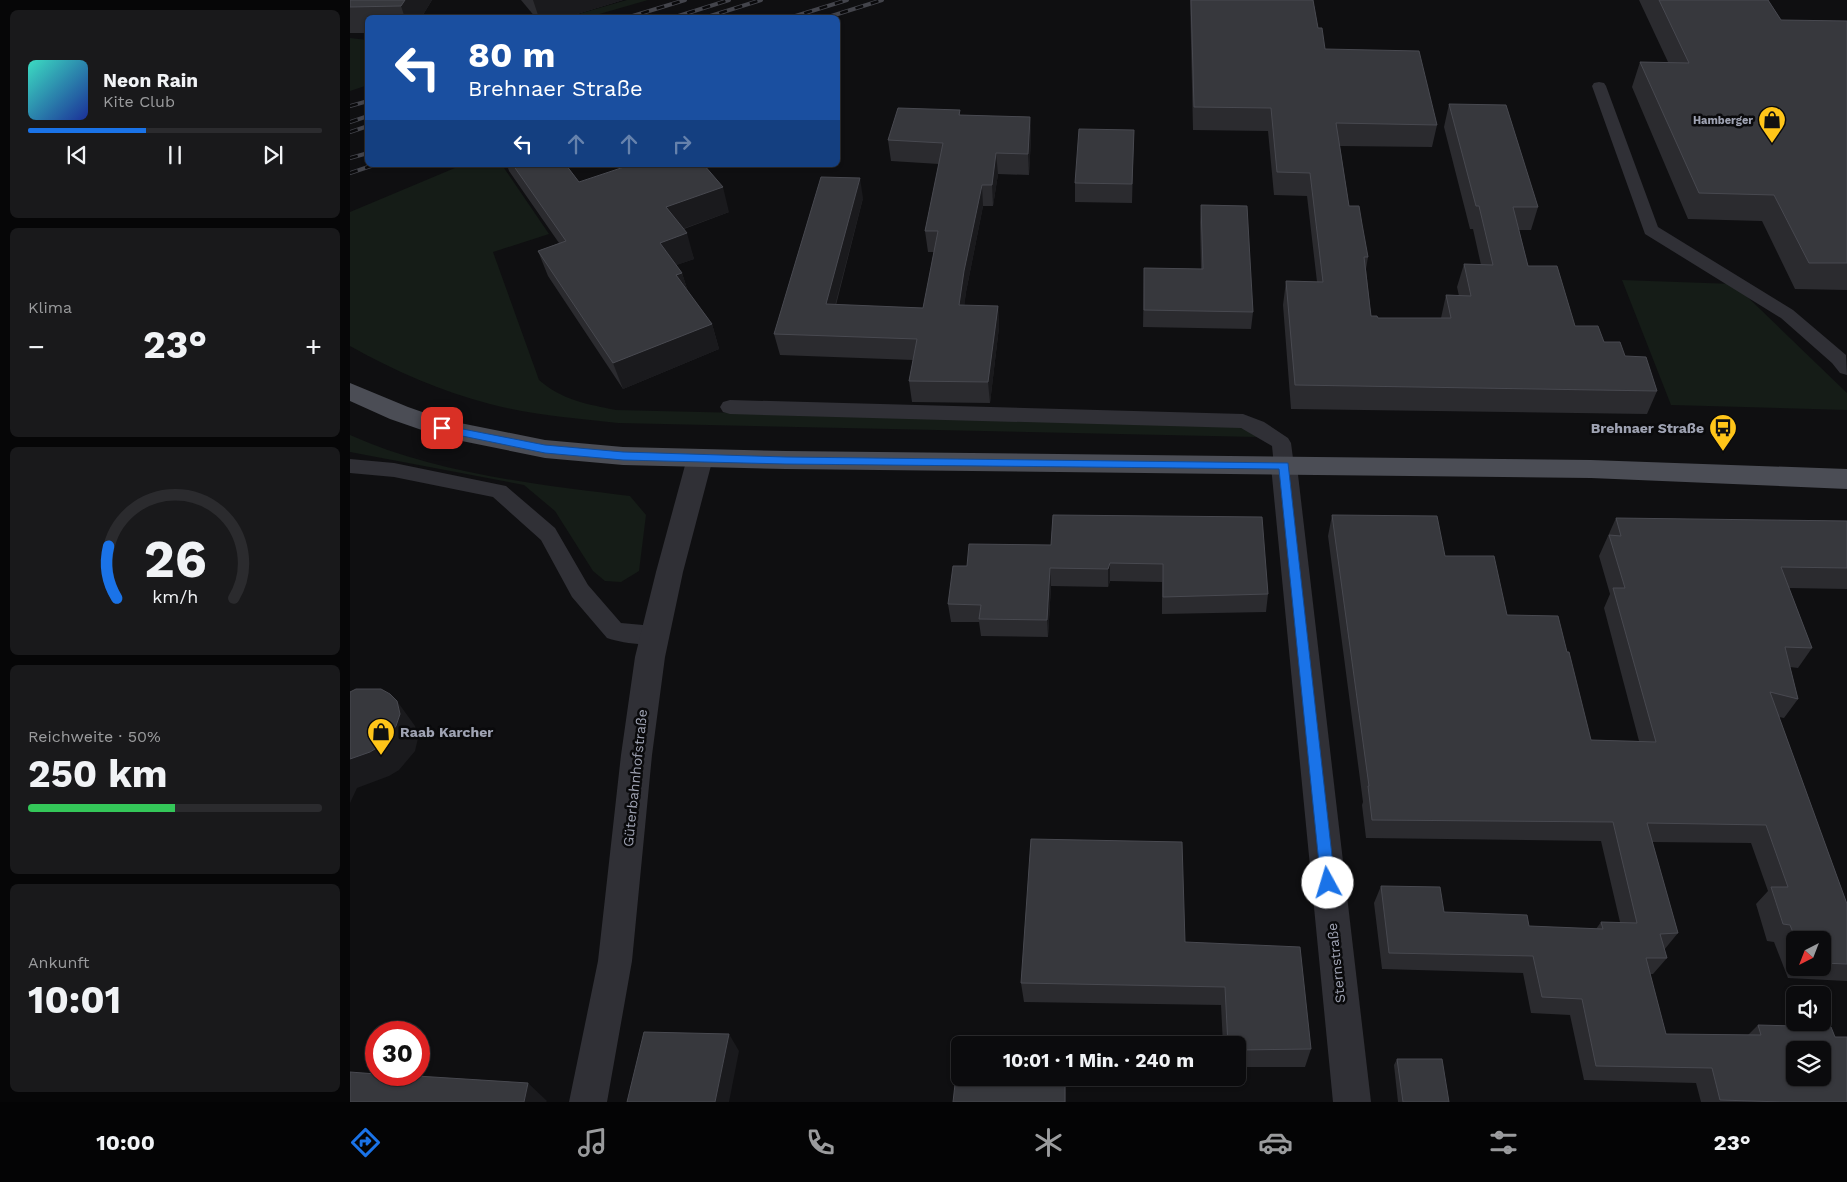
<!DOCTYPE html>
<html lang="de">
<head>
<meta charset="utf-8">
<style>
	body { margin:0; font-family:"Work Sans",sans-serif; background:#19191b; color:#f1f3f6; height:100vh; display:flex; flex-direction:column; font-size:19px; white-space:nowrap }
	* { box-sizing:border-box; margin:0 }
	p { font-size:16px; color:#9a9b9d }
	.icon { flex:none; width:28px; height:28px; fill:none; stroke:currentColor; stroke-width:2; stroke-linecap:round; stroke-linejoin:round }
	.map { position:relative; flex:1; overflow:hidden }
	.drawer { display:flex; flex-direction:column; gap:10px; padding:10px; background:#060607; width:350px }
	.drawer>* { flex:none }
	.hud { position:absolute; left:15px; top:15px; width:475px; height:152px; border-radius:8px; box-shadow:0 1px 4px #0004,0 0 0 1px #2b2b2e; background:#1a4fa0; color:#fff; overflow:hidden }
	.needle { width:32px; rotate:222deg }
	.tools { position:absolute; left:1436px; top:931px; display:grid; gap:10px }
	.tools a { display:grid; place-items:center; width:45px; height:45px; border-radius:8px; background:#0b0b0d; box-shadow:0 1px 4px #0004,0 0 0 1px #2b2b2e; font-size:25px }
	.speed { position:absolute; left:15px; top:1021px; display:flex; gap:10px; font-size:25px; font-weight:700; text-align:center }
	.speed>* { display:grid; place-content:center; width:65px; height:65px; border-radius:50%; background:#0b0b0d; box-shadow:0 1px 4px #0004,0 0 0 1px #2b2b2e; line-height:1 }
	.speed .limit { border:8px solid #d22; background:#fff; color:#111 }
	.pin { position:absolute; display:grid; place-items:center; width:42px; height:42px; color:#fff; margin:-21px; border-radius:10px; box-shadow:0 2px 8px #0006 }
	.me { position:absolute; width:55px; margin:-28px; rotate:354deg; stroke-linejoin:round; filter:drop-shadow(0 0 4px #0008) }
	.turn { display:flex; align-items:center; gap:18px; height:105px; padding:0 20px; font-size:22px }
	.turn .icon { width:65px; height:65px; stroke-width:2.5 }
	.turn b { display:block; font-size:35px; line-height:42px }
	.lanes { display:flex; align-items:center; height:48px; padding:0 20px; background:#0003; justify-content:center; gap:25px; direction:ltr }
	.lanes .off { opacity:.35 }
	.big { font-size:38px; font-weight:700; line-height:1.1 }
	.drawer .widget { flex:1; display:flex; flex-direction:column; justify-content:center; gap:8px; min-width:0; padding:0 18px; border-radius:8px; background:#19191b }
	.drawer .dial { align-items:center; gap:0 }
	.dial svg { height:130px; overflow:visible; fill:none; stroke:#2b2b2e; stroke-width:7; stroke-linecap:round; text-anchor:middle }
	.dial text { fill:#f1f3f6; stroke:none }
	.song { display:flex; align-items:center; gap:15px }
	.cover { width:60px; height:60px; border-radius:8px; background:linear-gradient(135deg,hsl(170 70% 55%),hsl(230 70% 35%)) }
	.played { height:5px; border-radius:2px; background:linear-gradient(90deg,#1a73e8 40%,#2b2b2e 40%) }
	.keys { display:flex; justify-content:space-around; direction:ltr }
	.heat { display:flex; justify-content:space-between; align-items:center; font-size:28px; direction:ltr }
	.charge { height:8px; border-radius:4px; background:linear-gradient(90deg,#34c759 50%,#2b2b2e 0) }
	.trip { position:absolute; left:601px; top:1036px; width:295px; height:50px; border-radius:8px; background:#0b0b0d; box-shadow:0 1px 4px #0004,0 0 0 1px #2b2b2e; font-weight:700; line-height:50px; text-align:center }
	.menu { display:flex; height:80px; justify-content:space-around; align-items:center; background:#040405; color:#9a9b9d }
	.menu .icon { width:35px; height:35px }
	.menu .selected { color:#1a73e8 }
	.menu b { font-size:22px; color:#f1f3f6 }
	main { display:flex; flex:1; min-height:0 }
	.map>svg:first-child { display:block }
	.green { fill:#151c17 }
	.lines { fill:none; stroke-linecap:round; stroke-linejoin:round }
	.lane { fill:#303036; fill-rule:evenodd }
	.street { fill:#303036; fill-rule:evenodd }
	.primary { fill:#4b4d55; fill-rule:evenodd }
	.rail-casing { stroke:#43444b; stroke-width:4 }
	.rail { stroke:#0a0a0c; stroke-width:2.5; stroke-dasharray:8; stroke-linecap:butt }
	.wall { fill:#2b2b2f; fill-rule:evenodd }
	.shaded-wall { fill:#1a1a1d }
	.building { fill:#37383d; stroke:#484950; fill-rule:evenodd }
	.route { fill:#1a73e8; stroke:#114b97 }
	.labels { text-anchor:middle; stroke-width:5; stroke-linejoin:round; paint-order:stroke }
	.far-poi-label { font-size:11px; font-weight:bold; fill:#9fa3b3; stroke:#0a0a0c; text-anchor:end }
	.poi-label { font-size:14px; font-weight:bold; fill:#9fa3b3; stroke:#0a0a0c; text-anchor:end }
	.street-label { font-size:14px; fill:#9fa3b3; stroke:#0a0a0c }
</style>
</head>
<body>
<main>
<section class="drawer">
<div class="widget">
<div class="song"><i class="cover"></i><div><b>Neon Rain</b><p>Kite Club</p></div></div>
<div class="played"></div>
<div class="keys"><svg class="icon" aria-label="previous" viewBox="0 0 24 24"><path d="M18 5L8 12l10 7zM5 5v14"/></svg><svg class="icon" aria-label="pause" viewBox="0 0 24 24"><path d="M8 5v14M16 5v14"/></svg><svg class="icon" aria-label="next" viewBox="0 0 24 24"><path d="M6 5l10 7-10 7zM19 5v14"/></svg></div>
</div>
<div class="widget"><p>Klima</p>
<div class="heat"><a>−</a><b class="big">23°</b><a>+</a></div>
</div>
<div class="widget dial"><svg viewBox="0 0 100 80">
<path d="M14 69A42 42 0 1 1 86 69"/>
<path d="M14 69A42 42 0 0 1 9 37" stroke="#1a73e8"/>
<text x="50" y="56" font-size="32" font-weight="700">26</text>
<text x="50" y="72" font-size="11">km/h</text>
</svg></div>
<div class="widget"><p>Reichweite · 50%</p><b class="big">250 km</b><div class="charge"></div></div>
<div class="widget"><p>Ankunft</p><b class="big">10:01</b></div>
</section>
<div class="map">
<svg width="1497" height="1102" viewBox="0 0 1497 1102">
	<rect width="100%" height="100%" fill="#0f0f11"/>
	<g class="green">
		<path d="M277,0H298L239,17H218Z"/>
		<path d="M0,38L17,40L18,85L0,91Z"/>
		<path d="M112,165H152L199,234L143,252L189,380C212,400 236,404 266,410L881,425L897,430L907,437L268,423C225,418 182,415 140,404C90,391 45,371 0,346V212Z"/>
		<path d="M1272,280L1384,284L1497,393V410L1321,405Z"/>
		<path d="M0,435C84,473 189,485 280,496L296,515L289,571L271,582L255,581L243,571L205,511L174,485L0,452Z"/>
	</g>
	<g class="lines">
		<g class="lane">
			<path d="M1249,82L1254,83L1256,86L1308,227L1443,310L1496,355L1497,375L1490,373L1482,363L1431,318L1295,234L1242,86L1244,83Z"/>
			<path d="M380,400L893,414L914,422L938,438L941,443L944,466L941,471L934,473L927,471L924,466L922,446L891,428L380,414L373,412L370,407L373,402Z"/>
			<path d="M0,459L44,463L156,486L205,528L238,585L271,623L304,626L312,629L315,635L312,641C297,647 272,643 257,638L222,597L191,540L143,497L44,477L0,473Z"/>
		</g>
		<g class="street">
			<path d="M350,449L359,451L363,458L333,572L315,657L302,755L282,961L257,1102H219L248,961L271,755L285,657L306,572L337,458L341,451Z"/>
			<path d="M934,457L943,459L947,466L1021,1102H983L921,466L925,459Z"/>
		</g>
		<path class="primary" d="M0,383L58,407L95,420L195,440L273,447L436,451L1241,460L1497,469V489L1241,478L436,469L273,465L195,458L92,437L40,419L0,401Z"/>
		<defs>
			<g id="rail">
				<path d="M276,18L335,0"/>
				<path d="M322,18L379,0"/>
				<path d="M354,18L411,0"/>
				<path d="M439,18L497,0"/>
				<path d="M475,18L532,0"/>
				<path d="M0,106L18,101"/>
				<path d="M0,122L18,116"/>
				<path d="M0,132L18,126"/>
				<path d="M0,158L18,153"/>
				<path d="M0,173L24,165"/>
			</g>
		</defs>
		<use href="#rail" class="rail-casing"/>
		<use href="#rail" class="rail"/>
	</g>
	<g class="wall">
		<path d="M0,0H82L71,18H18V33H0Z"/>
		<path d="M171,0H273L214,18H186Z"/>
		<path d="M840,0H963L968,28L975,49L1087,125L1082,147L990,146L999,206L1018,257L1016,269L1021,316L1028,318H1091L1096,295L1109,296L1107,287L1114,264L1131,265L1123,229H1120L1094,127L1099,104L1188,207L1181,230H1169L1178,266L1225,326L1254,342L1275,356L1307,391L1297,414L941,409L933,305L936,281L967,282L957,196L924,195L918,131L843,130Z"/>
		<path d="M1289,0H1418L1431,20L1497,21V290L1445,289L1412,221L1338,219L1282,87L1290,62H1318Z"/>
		<path d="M610,110V115L680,117L681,138L679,175L648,174L643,206H633L616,292L614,306H648L649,327L640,403L562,402L559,381L563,360L430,355L424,334L513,198L486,305L573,308L584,252H578L575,231L589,164L541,161L538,140Z"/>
		<path d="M784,130L782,203L725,202V183Z"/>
		<path d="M157,165H216L229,182L379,212L334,229L344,259L326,265L332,273L338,292L362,324L369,349L273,389L198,276L188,251L209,243L159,171Z"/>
		<path d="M851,205L903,312L901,329L793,327L794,268L851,269L850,222Z"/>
		<path d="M703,515L918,594L916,612L812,614V582L760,581L758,587L701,586L698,637L631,636L629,622H601L598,604L617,566L701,545Z"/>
		<path d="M982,515L1095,556L1157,615L1241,740L1289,741L1254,608L1260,594L1249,556L1266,518L1497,521V589L1439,588L1462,648L1448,668L1440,667L1448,699L1434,718L1429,717L1497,904V981L1438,978L1424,942L1417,941L1406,904L1418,891L1401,843L1302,842L1328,933L1314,950L1317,958L1303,974H1300L1316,1034L1398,1035L1408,1025L1497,1102H1351L1346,1083L1234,1080L1220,1015L1181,1013L1173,973L1032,969L1024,903L1031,886L1094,912L1179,926L1246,929L1251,922H1270L1251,841L1016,838L1012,805L1013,802L978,536ZM1445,940H1472V968H1445Z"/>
		<path d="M835,942L961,1049L955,1067H888V1045H873L871,1005L674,1002L671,983Z"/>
		<path d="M1047,1059L1099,1102H1048L1044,1065Z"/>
	</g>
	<g class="shaded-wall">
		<path d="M55,0H82L71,18H55L51,6Z"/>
		<path d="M183,0H273L214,18H189Z"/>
		<path d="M680,117L681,138L679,175L678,154Z"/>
		<path d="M646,153L648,174L643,206L642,185Z"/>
		<path d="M510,178L513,198L480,325L476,304Z"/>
		<path d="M632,185L633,206L616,292L612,327L609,305L614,271Z"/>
		<path d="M373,187L379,212L324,232L316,207Z"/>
		<path d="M337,233L344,259L318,268L310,243Z"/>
		<path d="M332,273L340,298L326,275Z"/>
		<path d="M648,306L649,327L640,403L638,382Z"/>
		<path d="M362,324L369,349L273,389L263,363Z"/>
		<path d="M760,563V581L758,587V569Z"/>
		<path d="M700,568L701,586L698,637L697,620Z"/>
		<path d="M47,701L65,726L68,738L65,751L49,770L39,776L7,788L0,803V759Z"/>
		<path d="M379,1034L389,1051L379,1102H365Z"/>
		<rect x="715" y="1078" width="1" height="24"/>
		<path d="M178,1083L197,1101L196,1102H174Z"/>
	</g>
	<g class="building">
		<path d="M0,0H55L51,6L0,7Z"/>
		<path d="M841,0H963L968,28H972L975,49L1069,51L1087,125L986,123L999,206H1009L1012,224L1018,257H1014L1021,316H1027L1028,318H1101L1096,295L1121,296L1114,264L1143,265L1129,206H1126L1099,104L1156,105L1188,207H1163L1178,266H1207L1225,326H1248L1254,342H1270L1275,356L1296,357L1307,391L945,385L936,281L973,282L960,173L927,172L921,108L844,107Z"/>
		<path d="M1309,0H1418L1431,20L1497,21V263H1459L1424,195L1349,193L1290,62L1339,63Z"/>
		<path d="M548,108L610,110L609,115L680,117L678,154L646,153L642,185H632L614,271L609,305L648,306L638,382L559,381L567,339L424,334L471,177L510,178L476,304L573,308L588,231H575L593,143L538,140Z"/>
		<path d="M729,129L784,130L782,184L725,183Z"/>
		<path d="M163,165H216L229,182L280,165H354L373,187L316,207L337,233L310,243L332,273L326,275L362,324L263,363L188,251L216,241Z"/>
		<path d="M851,205L897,206L903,312L794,310V268L853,269Z"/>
		<path d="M703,515L912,517L918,594L813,597V564L760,563L758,569L700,568L697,620L629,619L631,605L598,604L603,566H617L619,544L701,545Z"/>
		<path d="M982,515L1087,516L1095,556H1144L1157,615L1208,616L1217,652H1219L1241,740L1306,742L1263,588H1275L1259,535L1271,536L1266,518L1497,521V568L1431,567L1462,648L1435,647L1448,699L1420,692L1497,904V964L1472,963V940H1446L1440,925L1433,924L1421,887H1438L1416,825L1297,823L1328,933L1310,934L1317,958H1296L1316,1034L1411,1035L1408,1025L1481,1027L1485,1037H1497V1102H1432L1370,1100L1362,1068L1246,1066L1232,999L1192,997L1183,956L1039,953L1031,886L1090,887L1094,912L1177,915L1179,926L1253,929L1251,922L1287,923L1263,822L1022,820L1018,786H1019ZM1445,1050H1472V1078H1445Z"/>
		<path d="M6,689H31L40,694L47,701L50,714L46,726L30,746L20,752L0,759V692Z"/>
		<path d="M681,839L832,842L835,942L950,947L961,1049L888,1050V1045H878L875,987L671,983Z"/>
		<path d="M294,1032L379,1034L365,1102H277Z"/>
		<path d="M609,1049H610V1078H715V1102H603Z"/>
		<path d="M1047,1059H1092L1099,1102H1053Z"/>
		<path d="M0,1072L26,1074V1075H51L178,1083L174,1102H0Z"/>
	</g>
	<path class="route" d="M92,425L195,445L273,452L436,457L938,463L985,883L983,888L978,890L973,888L971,883L929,469L436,464L273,460L195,453L88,431L87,428L88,426Z"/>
	<defs>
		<symbol id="shop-pin" viewBox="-11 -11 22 30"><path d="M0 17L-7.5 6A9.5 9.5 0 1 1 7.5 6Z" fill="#ffc519" stroke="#0a0a0c"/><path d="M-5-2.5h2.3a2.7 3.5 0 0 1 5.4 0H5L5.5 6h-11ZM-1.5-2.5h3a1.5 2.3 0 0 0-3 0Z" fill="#111"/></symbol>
		<symbol id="bus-pin" viewBox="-11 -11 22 30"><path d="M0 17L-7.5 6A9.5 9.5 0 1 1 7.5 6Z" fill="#ffc519" stroke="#0a0a0c"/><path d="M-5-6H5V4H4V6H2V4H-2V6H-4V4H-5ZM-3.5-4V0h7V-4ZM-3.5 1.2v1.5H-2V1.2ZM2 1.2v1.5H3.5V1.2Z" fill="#111"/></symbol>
	</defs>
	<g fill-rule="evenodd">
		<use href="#shop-pin" x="1406" y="104" width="32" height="43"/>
		<use href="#bus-pin" x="1357" y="412" width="32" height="43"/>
		<use href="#shop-pin" x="15" y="716" width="32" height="43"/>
	</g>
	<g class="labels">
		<g class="far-poi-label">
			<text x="1403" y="124">Hamberger</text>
		</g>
		<g class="poi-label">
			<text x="1354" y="433">Brehnaer Straße</text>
			<text x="50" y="737" text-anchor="start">Raab Karcher</text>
		</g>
		<g class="street-label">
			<text transform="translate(285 778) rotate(-84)" y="5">Güterbahnhofstraße</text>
			<text transform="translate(986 963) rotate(-96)" y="5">Sternstraße</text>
		</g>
	</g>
</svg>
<div class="tools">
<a><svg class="needle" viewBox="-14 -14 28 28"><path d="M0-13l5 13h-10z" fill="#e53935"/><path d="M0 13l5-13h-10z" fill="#9a9b9d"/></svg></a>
<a><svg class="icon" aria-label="sound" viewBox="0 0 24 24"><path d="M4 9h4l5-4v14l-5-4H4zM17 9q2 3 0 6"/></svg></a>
<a><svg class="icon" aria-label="layers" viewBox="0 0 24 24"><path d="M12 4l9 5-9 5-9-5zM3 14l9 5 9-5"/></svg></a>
</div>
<div class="speed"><div class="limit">30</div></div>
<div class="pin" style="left:92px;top:428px;background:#d93025"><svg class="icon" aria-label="arrive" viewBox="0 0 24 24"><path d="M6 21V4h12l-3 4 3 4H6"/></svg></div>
<svg class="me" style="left:978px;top:883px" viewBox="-20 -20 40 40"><circle r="19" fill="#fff"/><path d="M0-13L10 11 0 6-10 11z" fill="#1a73e8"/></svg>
<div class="trip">10:01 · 1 Min. · 240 m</div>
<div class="hud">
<div class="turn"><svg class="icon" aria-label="left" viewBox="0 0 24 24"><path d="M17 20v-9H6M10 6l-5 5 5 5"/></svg><div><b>80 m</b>Brehnaer Straße</div></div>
<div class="lanes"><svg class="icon" aria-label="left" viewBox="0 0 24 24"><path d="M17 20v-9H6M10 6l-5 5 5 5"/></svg><svg class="icon off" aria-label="ahead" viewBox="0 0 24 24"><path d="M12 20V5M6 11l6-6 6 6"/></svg><svg class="icon off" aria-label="ahead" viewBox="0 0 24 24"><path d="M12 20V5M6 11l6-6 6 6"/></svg><svg class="icon off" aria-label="right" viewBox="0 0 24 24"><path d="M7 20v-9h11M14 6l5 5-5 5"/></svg></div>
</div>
</div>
</main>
<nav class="menu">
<b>10:00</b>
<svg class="icon selected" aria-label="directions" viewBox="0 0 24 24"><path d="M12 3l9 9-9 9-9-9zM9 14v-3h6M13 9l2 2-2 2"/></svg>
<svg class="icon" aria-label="music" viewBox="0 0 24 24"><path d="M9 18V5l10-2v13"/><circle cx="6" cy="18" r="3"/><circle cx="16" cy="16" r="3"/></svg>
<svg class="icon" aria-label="phone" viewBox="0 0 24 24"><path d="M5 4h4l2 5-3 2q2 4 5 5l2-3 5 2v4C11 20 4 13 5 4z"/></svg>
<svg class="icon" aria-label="climate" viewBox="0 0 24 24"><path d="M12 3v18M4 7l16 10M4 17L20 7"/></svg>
<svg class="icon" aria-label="car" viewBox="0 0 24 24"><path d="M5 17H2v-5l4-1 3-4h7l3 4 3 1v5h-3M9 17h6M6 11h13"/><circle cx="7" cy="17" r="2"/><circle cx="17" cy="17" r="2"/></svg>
<svg class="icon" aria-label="filters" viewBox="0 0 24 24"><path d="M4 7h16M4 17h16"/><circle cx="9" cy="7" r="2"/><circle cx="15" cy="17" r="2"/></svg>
<b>23°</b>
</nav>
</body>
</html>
